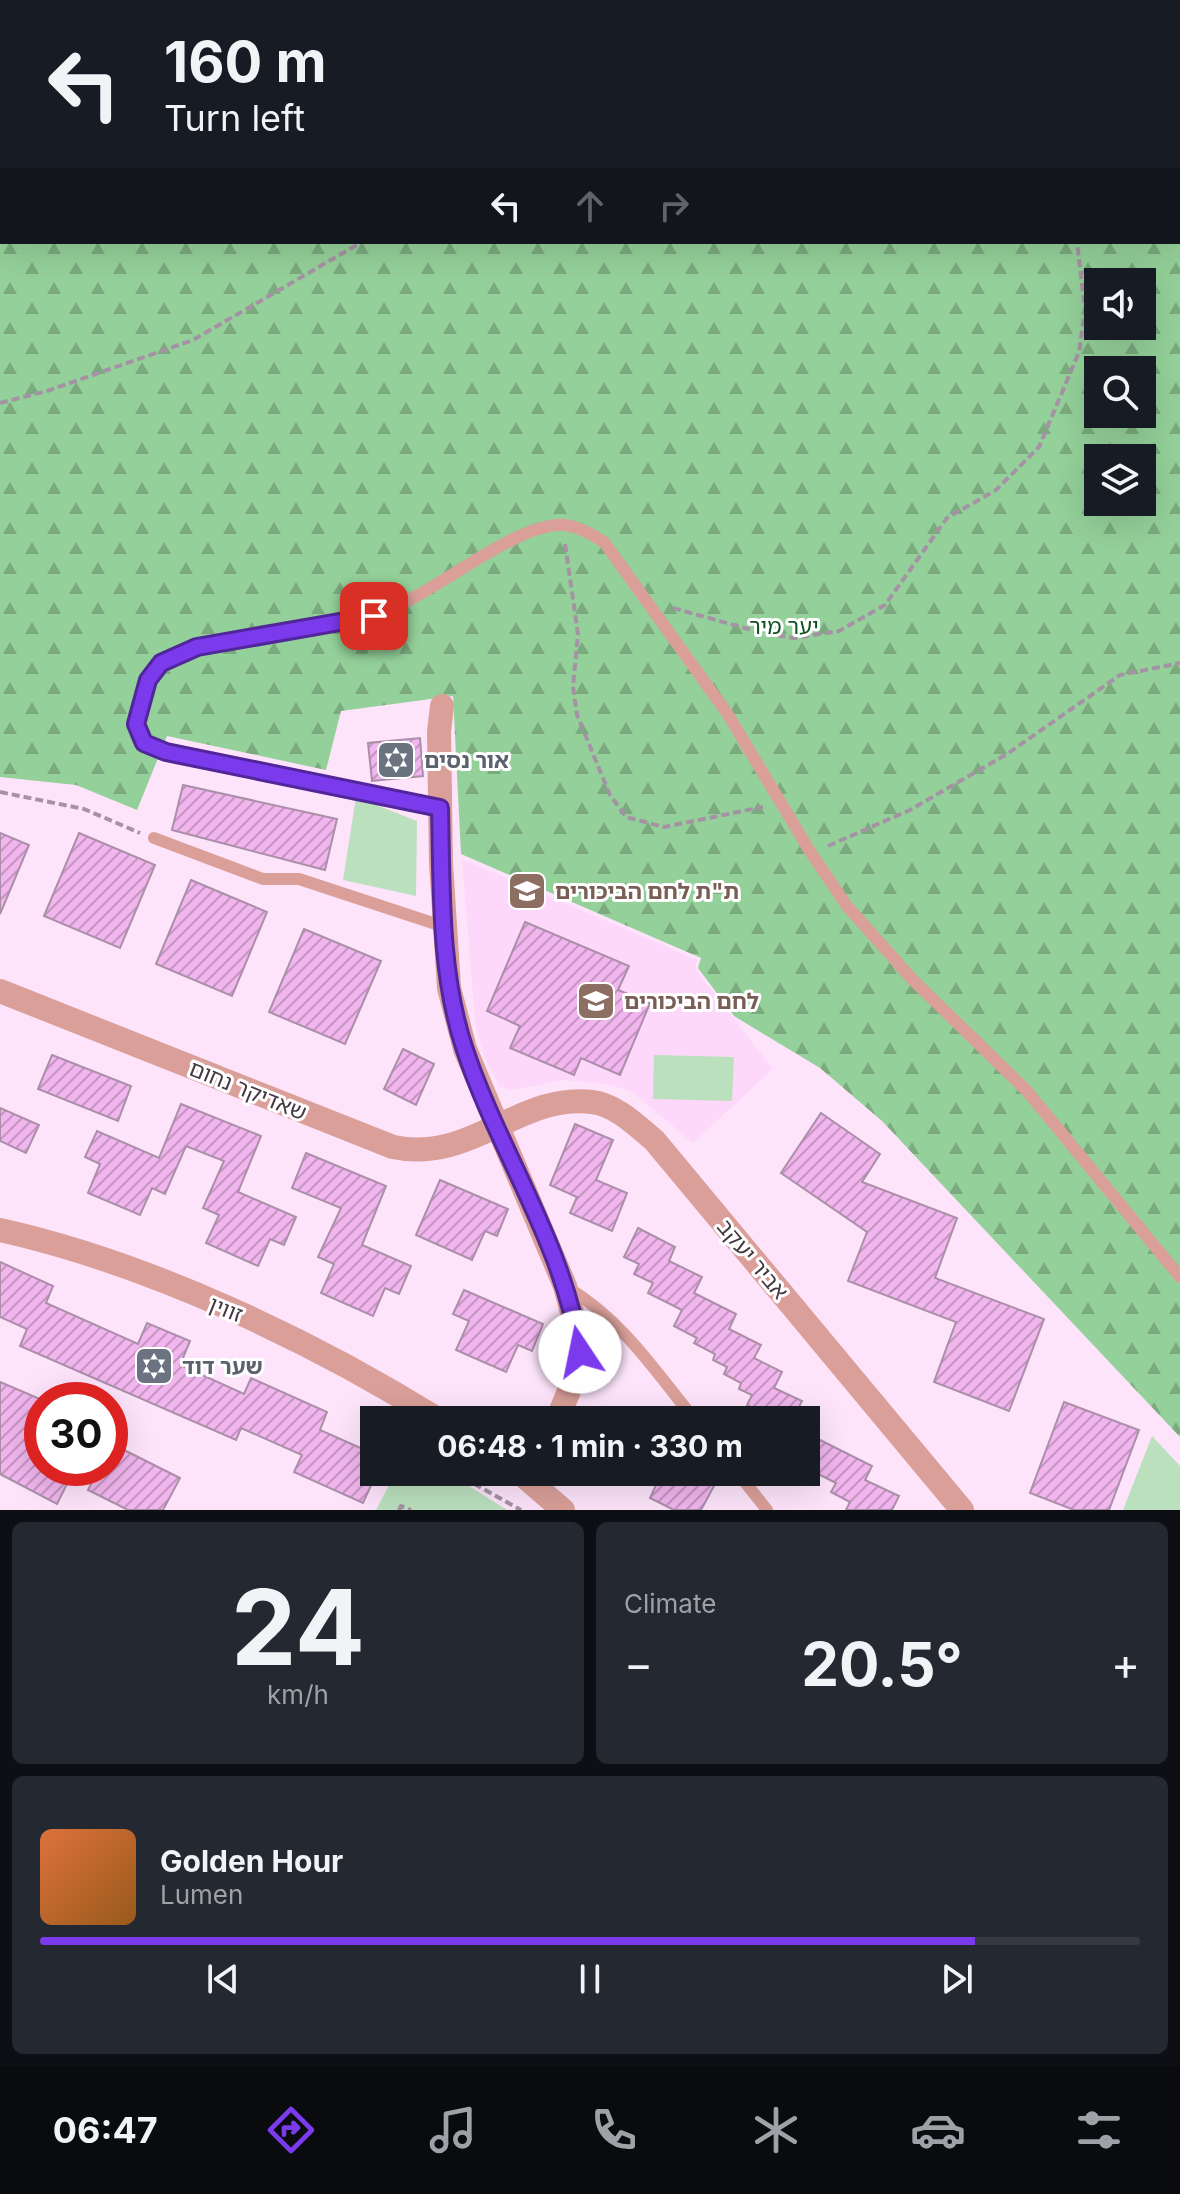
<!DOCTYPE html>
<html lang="en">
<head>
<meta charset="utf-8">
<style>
	body { margin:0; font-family:Inter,"Noto Sans Hebrew",sans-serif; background:#242831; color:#f1f3f6; height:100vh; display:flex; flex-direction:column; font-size:30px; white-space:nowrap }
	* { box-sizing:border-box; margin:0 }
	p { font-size:26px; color:#9ea1a6 }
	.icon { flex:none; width:44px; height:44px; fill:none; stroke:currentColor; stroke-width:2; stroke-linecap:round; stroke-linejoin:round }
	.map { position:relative; height:1510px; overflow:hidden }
	.side { display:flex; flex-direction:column; gap:12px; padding:12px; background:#0d0f14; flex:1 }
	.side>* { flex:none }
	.top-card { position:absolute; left:0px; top:0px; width:1180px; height:244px; box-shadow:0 8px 32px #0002; background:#171b24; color:#f1f3f6; overflow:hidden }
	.fabs { position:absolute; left:1084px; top:268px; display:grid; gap:16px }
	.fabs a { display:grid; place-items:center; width:72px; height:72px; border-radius:0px; background:#171b24; box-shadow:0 8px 32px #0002; font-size:40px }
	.speed { position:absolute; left:24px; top:1382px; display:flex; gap:16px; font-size:40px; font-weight:700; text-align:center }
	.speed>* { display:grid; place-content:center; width:104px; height:104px; border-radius:50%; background:#171b24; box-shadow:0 8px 32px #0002; line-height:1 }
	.speed .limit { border:12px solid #d22; background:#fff; color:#111 }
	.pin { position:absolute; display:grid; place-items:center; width:68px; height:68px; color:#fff; margin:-34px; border-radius:16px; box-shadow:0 4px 12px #0006 }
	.me { position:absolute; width:88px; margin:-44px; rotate:349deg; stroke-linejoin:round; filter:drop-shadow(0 0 6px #0008) }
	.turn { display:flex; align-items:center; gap:28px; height:168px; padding:0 32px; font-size:36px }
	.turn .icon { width:104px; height:104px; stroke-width:2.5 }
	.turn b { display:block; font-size:56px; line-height:68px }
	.lanes { display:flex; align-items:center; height:76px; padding:0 32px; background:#0003; justify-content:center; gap:40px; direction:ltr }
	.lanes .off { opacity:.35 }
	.big { font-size:60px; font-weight:700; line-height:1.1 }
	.side .widget { flex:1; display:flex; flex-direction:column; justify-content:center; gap:12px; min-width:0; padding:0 28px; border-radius:12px; background:#242831 }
	.side .dial { align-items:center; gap:0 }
	.dial b { font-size:104px; line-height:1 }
	.song { display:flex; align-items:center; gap:24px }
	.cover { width:96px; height:96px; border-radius:12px; background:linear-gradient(135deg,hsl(20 70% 55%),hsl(30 70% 35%)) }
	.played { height:8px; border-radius:4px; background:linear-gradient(90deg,#7c3aed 85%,#363941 85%) }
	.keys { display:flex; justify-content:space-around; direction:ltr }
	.heat { display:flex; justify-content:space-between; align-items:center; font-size:44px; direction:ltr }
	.side .tiles { flex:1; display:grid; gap:12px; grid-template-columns:1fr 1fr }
	.widget:last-child { grid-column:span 2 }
	.trip { position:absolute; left:360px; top:1406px; width:460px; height:80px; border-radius:0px; background:#171b24; box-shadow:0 8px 32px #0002; font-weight:700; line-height:80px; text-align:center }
	.dock { display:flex; height:128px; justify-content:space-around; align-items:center; background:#090b0e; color:#9ea1a6 }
	.dock .icon { width:56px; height:56px }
	.dock .current { color:#7c3aed }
	.dock b { font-size:36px; color:#f1f3f6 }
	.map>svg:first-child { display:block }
	.built { fill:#fdd8fa }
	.green { fill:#bbe0be }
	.forest { fill:url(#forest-firs); fill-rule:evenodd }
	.building { fill:url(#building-hatch); stroke:#ab8fa9; stroke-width:2 }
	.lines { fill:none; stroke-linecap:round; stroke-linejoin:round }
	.path { stroke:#a592a4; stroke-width:4; stroke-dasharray:8 4; stroke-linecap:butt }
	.lane { stroke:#da9f99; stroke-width:12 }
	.street { stroke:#da9f99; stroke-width:24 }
	.route-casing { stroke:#51269a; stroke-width:20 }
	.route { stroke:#7c3aed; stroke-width:14 }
	.labels { text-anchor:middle; stroke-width:6; stroke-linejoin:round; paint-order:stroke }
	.park-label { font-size:22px; fill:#10521f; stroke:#fff }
	.worship-label { font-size:22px; font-weight:bold; fill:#5b616d; stroke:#fff; text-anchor:start }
	.education-label { font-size:22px; font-weight:bold; fill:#785e54; stroke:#fff; text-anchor:start }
	.street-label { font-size:22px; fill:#433742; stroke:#fff }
</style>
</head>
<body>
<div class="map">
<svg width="1180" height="1510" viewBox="0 0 1180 1510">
	<defs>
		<pattern id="forest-firs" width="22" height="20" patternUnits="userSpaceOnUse" patternTransform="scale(2)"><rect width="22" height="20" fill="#94d099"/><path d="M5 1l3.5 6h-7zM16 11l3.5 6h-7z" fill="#7aaa7e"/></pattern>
		<pattern id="building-hatch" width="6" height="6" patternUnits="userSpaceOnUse" patternTransform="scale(2)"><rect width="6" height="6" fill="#f1b6ee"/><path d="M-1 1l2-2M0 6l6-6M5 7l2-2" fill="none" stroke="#c595c2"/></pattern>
	</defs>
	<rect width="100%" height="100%" fill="#fde4fb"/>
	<path class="built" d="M462,859L697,960L695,969L773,1069L693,1143L631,1091L605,1084L564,1080L513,1090L499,1086L484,1056L475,1022Z"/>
	<g class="green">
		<path d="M356,797L417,821L416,896L343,880Z"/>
		<path d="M654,1055L734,1057L732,1101L653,1099Z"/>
		<path d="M1152,1436L1180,1466V1510H1123Z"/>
		<path d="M396,1472H447L507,1510H376Z"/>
	</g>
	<path class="forest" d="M0,0H1180V1437L882,1121L820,1068L734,1016L698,968L701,958L461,854L453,696L341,711L326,770L167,736L137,810L76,785L0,777ZM2,2H1178V242H2ZM1098,282H1142V326H1098ZM1098,370H1142V414H1098ZM1098,458H1142V502H1098Z"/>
	<g class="building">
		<path d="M420,738L423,776L372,781L368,743Z"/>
		<path d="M183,785L337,819L325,870L172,830Z"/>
		<path d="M0,833L29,845L0,914Z"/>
		<path d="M79,833L155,865L120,948L44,916Z"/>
		<path d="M191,880L267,912L232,996L156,964Z"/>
		<path d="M525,922L629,966L618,990L650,1003L620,1075L581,1058L574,1075L510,1048L520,1026L487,1011Z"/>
		<path d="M304,929L381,961L345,1044L269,1012Z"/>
		<path d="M403,1049L434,1064L416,1105L384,1089Z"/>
		<path d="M52,1055L131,1086L118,1121L38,1089Z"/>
		<path d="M181,1104L261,1136L238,1192L296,1217L284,1245L270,1239L258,1266L206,1243L219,1215L203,1208L224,1161L186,1146L165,1194L152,1188L140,1215L88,1193L100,1164L85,1157L97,1131L159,1158Z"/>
		<path d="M0,1108L39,1125L26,1153L0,1141Z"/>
		<path d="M821,1113L880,1154L862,1182L957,1218L935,1278L1044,1319L1009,1411L934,1382L956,1322L848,1281L867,1232L781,1173Z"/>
		<path d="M575,1124L613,1140L596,1180L627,1193L612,1231L570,1213L577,1197L550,1185Z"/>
		<path d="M306,1153L386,1186L362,1245L411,1266L399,1294L385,1288L373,1316L321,1293L334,1264L318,1257L341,1208L292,1188Z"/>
		<path d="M440,1180L508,1209L497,1236L485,1231L472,1260L416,1235Z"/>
		<path d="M638,1228L675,1247L669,1261L702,1277L694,1293L736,1314L729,1329L761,1345L754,1358L782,1372L774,1388L802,1401L792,1420H757L761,1412L747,1405L752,1395L739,1389L741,1383L724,1374L727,1367L713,1360L715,1354L694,1343L697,1338L674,1326L682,1310L648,1293L653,1283L634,1274L639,1264L624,1257Z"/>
		<path d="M0,1262L53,1286L46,1303L138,1344L147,1323L190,1341L180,1365L244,1394L251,1378L327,1412L320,1430L374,1454V1479L363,1503L294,1472L302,1455L241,1428L236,1440L20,1346L27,1329L0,1317Z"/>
		<path d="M464,1290L543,1324L532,1351L518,1345L506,1372L456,1350L469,1321L453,1314Z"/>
		<path d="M0,1382L42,1400V1468H56L71,1476L57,1504L0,1474Z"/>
		<path d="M1064,1402L1139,1430L1109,1510H1074L1030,1493Z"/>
		<path d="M806,1433L872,1466L865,1480L899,1496L892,1510H846L850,1502L831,1492L836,1483L806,1468Z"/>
		<path d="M110,1443L180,1478L163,1510H128L88,1490L99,1468H110Z"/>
		<path d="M662,1472H685L714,1486L701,1510H674L650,1498Z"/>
	</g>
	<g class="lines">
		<g class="path">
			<path d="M1178,55H1180"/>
			<path d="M0,403L47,391L193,340L362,242"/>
			<path d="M565,544L578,634L573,687L577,715L610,795L626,817L664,827L763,807"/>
			<path d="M673,608L766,634L794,638L839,631L885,605L947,518L996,490L1039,447L1079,352L1085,310L1077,242"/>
			<path d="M0,792L84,809L140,833"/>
			<path d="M828,846L910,810L1007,754L1120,675L1180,663"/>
			<path d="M453,1472L521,1510"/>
			<path d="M399,1510L401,1506L411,1510"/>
		</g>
		<g class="lane">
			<path d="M440,808L166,752L144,743C136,724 138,716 143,696C147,684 150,674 160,665C198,631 322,632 373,616C428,600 515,521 565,525C580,527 592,534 604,542L727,713L811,853L847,906L912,979L1027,1091L1180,1277"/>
			<path d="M154,838L263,879H299L445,927"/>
			<path d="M568,1288C622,1320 656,1372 695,1420"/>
			<path d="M737,1472L767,1510"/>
		</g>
		<g class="street">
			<path d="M442,706L439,732L441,863L449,988L465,1049L565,1286L576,1328L578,1369L557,1420"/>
			<path d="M0,991L393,1147C471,1164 519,1093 592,1102C616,1105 636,1125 654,1140L962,1510"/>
			<path d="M0,1230C148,1263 311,1340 439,1420"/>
			<path d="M519,1472L563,1510"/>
		</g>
	</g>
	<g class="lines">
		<defs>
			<path id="route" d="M374,616L197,647L161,663L148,680L136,724L144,743L166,752L440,808C442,888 439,974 465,1050C499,1152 564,1244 580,1352"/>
		</defs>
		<use href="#route" class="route-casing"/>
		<use href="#route" class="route"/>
	</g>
	<defs>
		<symbol id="synagogue-square" viewBox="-11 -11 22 22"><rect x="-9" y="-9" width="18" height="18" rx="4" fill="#6b7280" stroke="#fff"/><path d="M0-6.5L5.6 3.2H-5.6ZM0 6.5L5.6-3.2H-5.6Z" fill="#fff"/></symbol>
		<symbol id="school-square" viewBox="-11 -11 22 22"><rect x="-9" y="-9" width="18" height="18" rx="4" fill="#8d6e63" stroke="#fff"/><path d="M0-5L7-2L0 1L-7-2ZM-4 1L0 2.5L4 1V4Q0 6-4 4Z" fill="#fff"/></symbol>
	</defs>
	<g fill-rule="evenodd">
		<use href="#synagogue-square" x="374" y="738" width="44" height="44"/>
		<use href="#school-square" x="505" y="869" width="44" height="44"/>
		<use href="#school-square" x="574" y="979" width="44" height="44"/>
		<use href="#synagogue-square" x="132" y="1344" width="44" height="44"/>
	</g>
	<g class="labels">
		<g class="park-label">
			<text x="784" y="634">יער מיר</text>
		</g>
		<g class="worship-label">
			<text x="424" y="768">אור נסים</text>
			<text x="182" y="1374">שער דוד</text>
		</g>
		<g class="education-label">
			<text x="555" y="899">ת"ת לחם הביכורים</text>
			<text x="624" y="1009">לחם הביכורים</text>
		</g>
		<g class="street-label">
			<text transform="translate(248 1090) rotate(22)" y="8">שאדיקר נחום</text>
			<text transform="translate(753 1259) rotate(50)" y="8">אביר יעקב</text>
			<text transform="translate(226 1309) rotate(22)" y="8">זווין</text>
		</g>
	</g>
</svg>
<div class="fabs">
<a><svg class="icon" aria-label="sound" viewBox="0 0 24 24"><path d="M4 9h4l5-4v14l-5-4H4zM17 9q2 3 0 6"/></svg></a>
<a><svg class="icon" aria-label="search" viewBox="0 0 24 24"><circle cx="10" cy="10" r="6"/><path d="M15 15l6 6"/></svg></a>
<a><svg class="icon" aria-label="layers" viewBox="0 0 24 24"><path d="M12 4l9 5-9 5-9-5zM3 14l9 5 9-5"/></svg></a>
</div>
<div class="speed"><div class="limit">30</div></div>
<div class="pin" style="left:374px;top:616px;background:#d93025"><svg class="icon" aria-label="arrive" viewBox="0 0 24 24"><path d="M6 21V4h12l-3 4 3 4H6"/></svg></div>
<svg class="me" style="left:580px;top:1352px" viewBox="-20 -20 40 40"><circle r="19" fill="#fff"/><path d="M0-13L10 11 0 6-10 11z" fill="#7c3aed"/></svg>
<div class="trip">06:48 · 1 min · 330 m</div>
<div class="top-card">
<div class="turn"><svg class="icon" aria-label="left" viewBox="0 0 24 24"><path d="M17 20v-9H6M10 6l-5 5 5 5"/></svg><div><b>160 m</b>Turn left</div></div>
<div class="lanes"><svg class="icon" aria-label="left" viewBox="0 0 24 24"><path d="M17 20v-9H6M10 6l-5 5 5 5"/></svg><svg class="icon off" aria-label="ahead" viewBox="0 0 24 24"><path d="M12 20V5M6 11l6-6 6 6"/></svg><svg class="icon off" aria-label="right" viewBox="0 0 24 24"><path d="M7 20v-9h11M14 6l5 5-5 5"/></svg></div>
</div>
</div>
<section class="side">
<div class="tiles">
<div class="widget dial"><b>24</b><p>km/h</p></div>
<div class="widget"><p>Climate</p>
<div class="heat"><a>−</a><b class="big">20.5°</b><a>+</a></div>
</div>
<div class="widget">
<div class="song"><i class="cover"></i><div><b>Golden Hour</b><p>Lumen</p></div></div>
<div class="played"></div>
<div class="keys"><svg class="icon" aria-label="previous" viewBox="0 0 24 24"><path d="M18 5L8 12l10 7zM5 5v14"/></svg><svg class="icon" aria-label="pause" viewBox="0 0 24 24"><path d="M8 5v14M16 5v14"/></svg><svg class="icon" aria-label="next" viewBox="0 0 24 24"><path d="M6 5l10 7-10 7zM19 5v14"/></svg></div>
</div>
</div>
</section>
<nav class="dock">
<b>06:47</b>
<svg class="icon current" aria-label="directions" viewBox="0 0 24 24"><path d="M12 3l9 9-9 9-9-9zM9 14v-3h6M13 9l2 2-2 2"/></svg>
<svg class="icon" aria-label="music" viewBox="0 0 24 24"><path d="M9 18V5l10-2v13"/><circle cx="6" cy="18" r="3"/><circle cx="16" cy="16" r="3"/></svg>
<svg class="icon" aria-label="phone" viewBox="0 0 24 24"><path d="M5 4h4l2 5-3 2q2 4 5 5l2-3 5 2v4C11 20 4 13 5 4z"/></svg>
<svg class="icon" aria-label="climate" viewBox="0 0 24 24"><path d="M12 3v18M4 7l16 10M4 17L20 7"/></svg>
<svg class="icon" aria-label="car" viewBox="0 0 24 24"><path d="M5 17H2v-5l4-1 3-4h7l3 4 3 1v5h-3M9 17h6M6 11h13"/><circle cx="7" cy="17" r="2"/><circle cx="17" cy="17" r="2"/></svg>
<svg class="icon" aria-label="filters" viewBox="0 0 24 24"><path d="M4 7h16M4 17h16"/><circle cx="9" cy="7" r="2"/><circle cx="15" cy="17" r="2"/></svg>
</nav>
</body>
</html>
